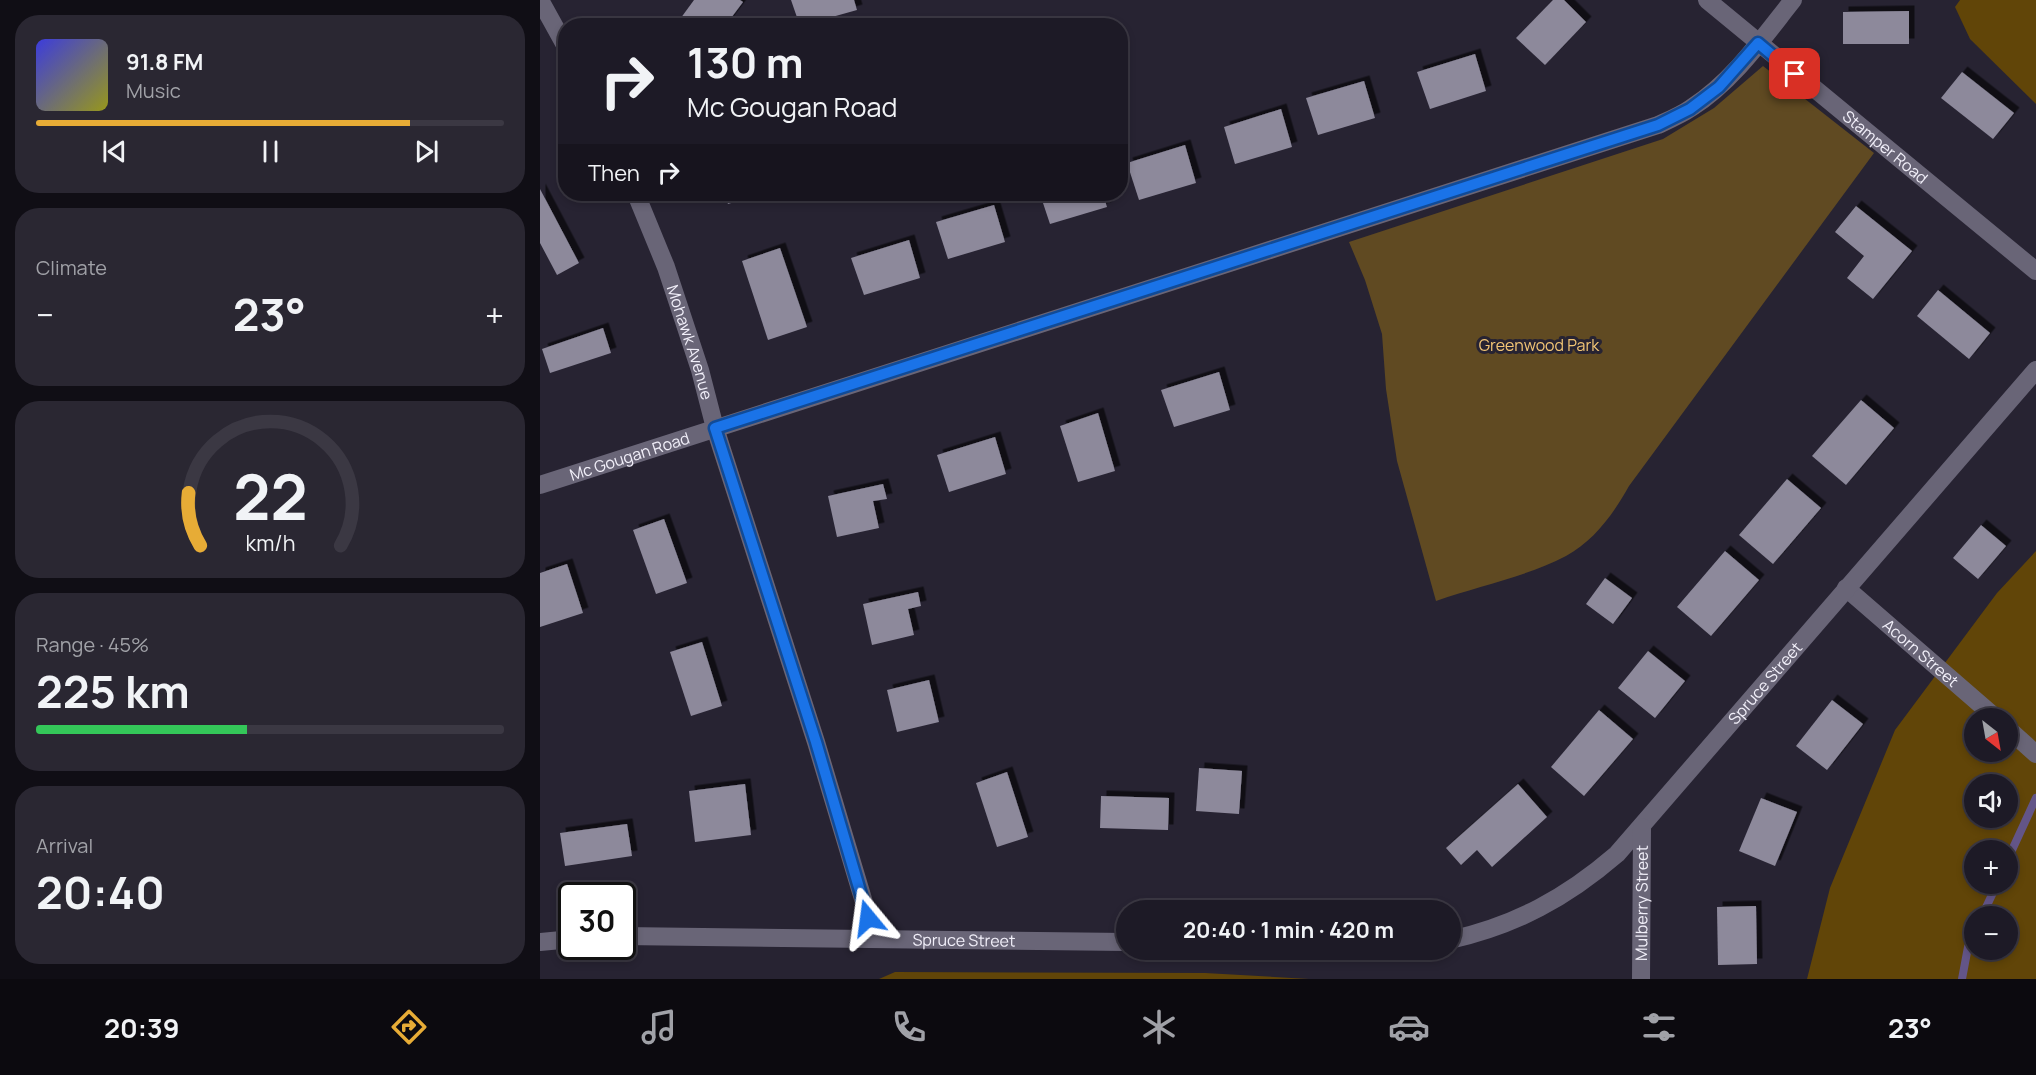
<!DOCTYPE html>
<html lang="en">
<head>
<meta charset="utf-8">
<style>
	body { margin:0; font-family:Manrope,sans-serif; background:#2a2732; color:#f1f3f6; height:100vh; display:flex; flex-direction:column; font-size:22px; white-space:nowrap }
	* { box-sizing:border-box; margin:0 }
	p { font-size:20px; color:#a0a1a7 }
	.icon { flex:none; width:33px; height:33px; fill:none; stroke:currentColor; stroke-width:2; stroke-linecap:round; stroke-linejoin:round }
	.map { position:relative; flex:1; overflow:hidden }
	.sheet { display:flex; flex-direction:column; gap:15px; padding:15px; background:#100e15; width:540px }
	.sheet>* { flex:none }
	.top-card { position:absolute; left:18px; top:18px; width:570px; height:183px; border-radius:24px; box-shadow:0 3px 9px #0003,0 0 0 2px #3b3843; background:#1d1a26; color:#f1f3f6; overflow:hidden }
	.needle { width:39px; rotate:149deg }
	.tools { position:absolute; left:1424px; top:708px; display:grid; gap:12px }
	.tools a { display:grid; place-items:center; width:54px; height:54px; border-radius:50%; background:#1d1a26; box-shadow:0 3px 9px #0003,0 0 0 2px #3b3843; font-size:30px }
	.speed { position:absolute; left:18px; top:882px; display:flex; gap:12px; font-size:30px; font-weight:700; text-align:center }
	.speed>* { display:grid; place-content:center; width:78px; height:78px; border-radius:50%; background:#1d1a26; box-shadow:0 3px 9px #0003,0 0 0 2px #3b3843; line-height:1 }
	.speed .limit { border:3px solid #111; border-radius:9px; background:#fff; color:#111 }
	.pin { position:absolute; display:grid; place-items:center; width:51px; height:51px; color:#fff; margin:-26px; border-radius:12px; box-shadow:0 3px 9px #0006 }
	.me { position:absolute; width:66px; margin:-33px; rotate:344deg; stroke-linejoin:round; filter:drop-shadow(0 0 4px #0008) }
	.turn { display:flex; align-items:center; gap:21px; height:126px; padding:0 30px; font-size:27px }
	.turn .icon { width:78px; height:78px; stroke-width:2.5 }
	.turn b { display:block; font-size:42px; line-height:51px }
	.then { display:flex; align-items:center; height:57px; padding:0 30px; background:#0003; gap:12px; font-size:22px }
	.big { font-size:45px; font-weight:700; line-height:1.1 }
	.sheet .widget { flex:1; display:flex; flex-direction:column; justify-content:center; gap:9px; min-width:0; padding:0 21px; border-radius:24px; background:#2a2732 }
	.sheet .dial { align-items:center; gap:0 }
	.dial svg { height:156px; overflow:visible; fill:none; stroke:#3b3843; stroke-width:7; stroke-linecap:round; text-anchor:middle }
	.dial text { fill:#f1f3f6; stroke:none }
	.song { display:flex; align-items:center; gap:18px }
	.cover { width:72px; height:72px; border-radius:9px; background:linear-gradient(135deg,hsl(240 70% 55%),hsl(60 70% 35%)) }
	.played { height:6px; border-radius:3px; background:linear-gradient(90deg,#e7ac36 80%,#3b3843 80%) }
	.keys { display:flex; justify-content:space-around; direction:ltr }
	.heat { display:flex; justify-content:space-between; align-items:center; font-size:33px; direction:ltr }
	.charge { height:9px; border-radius:4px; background:linear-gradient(90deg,#34c759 45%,#3b3843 0) }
	.trip { position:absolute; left:576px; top:900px; width:345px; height:60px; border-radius:30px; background:#1d1a26; box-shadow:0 3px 9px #0003,0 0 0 2px #3b3843; font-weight:700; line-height:60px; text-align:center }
	.tab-bar { display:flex; height:96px; justify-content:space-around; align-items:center; background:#0c0a0f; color:#a0a1a7 }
	.tab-bar .icon { width:42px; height:42px }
	.tab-bar .selected { color:#e7ac36 }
	.tab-bar b { font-size:27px; color:#f1f3f6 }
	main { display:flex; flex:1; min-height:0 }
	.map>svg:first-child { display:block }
	.green { fill:#604a22 }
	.forest { fill:#614508; fill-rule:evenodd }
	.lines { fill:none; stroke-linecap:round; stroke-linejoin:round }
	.stream { stroke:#635588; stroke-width:8 }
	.building { fill:#8d899b; filter:url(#shadow) }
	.minor { stroke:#696577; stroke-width:18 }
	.route-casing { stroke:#114b97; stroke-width:15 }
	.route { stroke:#1a73e8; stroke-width:10 }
	.labels { text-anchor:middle; stroke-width:6; stroke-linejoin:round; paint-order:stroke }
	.street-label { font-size:16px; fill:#f1eff9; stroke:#272332 }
	.park-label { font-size:16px; fill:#f2c575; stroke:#272332 }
</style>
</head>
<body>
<main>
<section class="sheet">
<div class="widget">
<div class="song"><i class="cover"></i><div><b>91.8 FM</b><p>Music</p></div></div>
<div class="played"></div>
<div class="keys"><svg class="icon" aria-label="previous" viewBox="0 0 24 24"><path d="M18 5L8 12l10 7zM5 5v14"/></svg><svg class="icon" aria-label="pause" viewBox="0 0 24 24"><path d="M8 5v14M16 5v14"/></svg><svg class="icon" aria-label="next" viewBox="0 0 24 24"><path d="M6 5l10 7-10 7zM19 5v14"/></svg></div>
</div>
<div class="widget"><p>Climate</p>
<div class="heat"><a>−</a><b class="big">23°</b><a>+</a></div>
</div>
<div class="widget dial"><svg viewBox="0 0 100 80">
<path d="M14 69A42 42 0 1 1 86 69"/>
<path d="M14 69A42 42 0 0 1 8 42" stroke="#e7ac36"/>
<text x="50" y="56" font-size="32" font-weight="700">22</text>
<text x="50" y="72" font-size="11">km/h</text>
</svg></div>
<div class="widget"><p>Range · 45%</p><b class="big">225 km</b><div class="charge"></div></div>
<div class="widget"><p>Arrival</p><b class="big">20:40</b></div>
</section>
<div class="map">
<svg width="1496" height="979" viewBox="0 0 1496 979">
	<defs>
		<filter id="shadow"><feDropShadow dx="5.5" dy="-5.5" stdDeviation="0" flood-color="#0009"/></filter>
	</defs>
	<rect width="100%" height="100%" fill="#272332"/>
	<path class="green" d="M1223,66L1334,153L1089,486C1074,513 1054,541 1026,556C986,577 938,586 896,601L857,461L846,389L842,334L825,280L809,242L1123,139L1174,108Z"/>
	<g class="forest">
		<path d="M1420,0H1496V104L1430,39L1415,7Z"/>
		<path d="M1496,551V979H1267L1290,888L1355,730L1457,593ZM1434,718H1467V752H1434ZM1434,784H1467V818H1434ZM1434,850H1467V884H1434ZM1434,916H1467V950H1434Z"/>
		<path d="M355,972L665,973L769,979H339Z"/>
	</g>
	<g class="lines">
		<g class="stream">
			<path d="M1467,861L1496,798"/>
			<path d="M1442,916L1457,884"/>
			<path d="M1422,979L1428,947L1434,934"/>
		</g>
	</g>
	<g class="building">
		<path d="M154,0H200L203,2L185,26H135Z"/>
		<path d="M251,0H314L317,10L260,26Z"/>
		<path d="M1013,0H1024L1046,22L1005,65L976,38Z"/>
		<path d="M1369,11V44H1303V12Z"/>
		<path d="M935,54L946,91L890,109L877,72Z"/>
		<path d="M1422,72L1474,113L1453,139L1401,98Z"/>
		<path d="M824,81L835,118L778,135L766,98Z"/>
		<path d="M741,109L752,147L695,164L684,127Z"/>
		<path d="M645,145L656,183L599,200L587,163Z"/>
		<path d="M0,189L39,263L17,275L0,243Z"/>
		<path d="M184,194H220L188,204Z"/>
		<path d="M500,194H563L567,207L510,224Z"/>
		<path d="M454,205L465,242L408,259L396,222Z"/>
		<path d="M1316,206L1372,251L1333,299L1307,278L1324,256L1295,232Z"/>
		<path d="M369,240L380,278L324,295L311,258Z"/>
		<path d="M240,248L267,327L228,340L202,261Z"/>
		<path d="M1398,290L1450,333L1429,359L1377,316Z"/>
		<path d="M63,328L71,353L10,373L2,349Z"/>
		<path d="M679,372L690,410L634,427L621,390Z"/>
		<path d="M1321,400L1354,428L1306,485L1272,456Z"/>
		<path d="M558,413L575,471L538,482L520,426Z"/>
		<path d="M455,437L466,474L409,492L397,455Z"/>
		<path d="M1247,479L1281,508L1233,564L1199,535Z"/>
		<path d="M343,484L347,499L333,501L339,528L297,537L288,496Z"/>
		<path d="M124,519L147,583L116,594L93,530Z"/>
		<path d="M1441,525L1466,546L1438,579L1413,558Z"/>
		<path d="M1185,551L1219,580L1171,636L1137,607Z"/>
		<path d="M27,564L43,613L0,627V573Z"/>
		<path d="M1065,578L1092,598L1073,624L1046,604Z"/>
		<path d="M378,592L381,606L368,609L374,635L332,645L323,604Z"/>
		<path d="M162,642L182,706L151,716L130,652Z"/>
		<path d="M1108,651L1145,681L1115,718L1078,688Z"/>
		<path d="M389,680L399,722L357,732L347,690Z"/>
		<path d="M1292,700L1323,724L1287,770L1256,746Z"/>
		<path d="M1059,710L1093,739L1044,796L1011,767Z"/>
		<path d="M659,768L702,771L699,814L656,811Z"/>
		<path d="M467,772L488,837L457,847L436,783Z"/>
		<path d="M205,784L211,835L155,842L149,791Z"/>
		<path d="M978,784L1007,817L952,867L937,850L921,865L906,848Z"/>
		<path d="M561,796L629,798L628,830L560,828Z"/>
		<path d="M1221,798L1257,812L1235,866L1199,851Z"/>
		<path d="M87,824L92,856L25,866L20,833Z"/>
		<path d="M1216,906L1217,964L1178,965L1177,907Z"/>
	</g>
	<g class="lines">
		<g class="minor">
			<path d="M0,0L26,47"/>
			<path id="s1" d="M1167,0L1496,271"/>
			<path id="s2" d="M96,194L126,267L160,370L175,428L276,742L335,939"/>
			<path id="s3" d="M0,485L1118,125C1129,120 1141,115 1151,108C1193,81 1222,39 1253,0"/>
			<path id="s4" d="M1306,588L1456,718"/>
			<path d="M1467,728L1496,754"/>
			<path id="s5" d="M82,936L586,942"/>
			<path id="s6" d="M910,940C976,925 1026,898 1077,854L1496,370"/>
			<path d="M0,942L32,939"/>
			<path id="s7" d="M1101,979L1102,827"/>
		</g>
	</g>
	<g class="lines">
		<defs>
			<path id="route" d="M328,918L276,742L175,428L1118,125L1150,109L1179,87L1218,43L1255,74"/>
		</defs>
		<use href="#route" class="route-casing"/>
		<use href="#route" class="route"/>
	</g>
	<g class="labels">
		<g class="street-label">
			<text dy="6" stroke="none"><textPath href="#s1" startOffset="231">Stamper Road</textPath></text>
			<text dy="6" stroke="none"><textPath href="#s2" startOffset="158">Mohawk Avenue</textPath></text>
			<text dy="6" stroke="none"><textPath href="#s3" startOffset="94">Mc Gougan Road</textPath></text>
			<text dy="6" stroke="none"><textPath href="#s4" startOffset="99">Acorn Street</textPath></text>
			<text dy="6" stroke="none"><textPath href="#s6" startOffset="416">Spruce Street</textPath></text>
			<text dy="6" stroke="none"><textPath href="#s7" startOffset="76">Mulberry Street</textPath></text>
			<text dy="6" stroke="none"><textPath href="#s5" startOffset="342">Spruce Street</textPath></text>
		</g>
		<g class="park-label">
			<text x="999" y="351">Greenwood Park</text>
		</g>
	</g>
</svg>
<div class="tools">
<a><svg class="needle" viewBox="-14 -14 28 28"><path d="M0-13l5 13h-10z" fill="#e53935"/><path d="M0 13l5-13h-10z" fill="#a0a1a7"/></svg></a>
<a><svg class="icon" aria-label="sound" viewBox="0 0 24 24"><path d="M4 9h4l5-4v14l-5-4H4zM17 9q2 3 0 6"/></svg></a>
<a>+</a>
<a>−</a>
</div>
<div class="speed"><div class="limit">30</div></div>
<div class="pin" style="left:1255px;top:74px;background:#d93025"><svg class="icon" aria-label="arrive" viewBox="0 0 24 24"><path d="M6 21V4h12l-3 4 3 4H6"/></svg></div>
<svg class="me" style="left:328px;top:918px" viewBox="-20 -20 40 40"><path d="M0-17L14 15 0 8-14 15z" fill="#1a73e8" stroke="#fff" stroke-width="4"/></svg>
<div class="trip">20:40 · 1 min · 420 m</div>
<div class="top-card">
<div class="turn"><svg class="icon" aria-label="right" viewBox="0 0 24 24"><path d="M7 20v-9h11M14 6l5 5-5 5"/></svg><div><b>130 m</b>Mc Gougan Road</div></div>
<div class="then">Then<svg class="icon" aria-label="right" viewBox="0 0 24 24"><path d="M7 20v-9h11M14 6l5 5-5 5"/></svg></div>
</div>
</div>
</main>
<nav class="tab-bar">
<b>20:39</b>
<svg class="icon selected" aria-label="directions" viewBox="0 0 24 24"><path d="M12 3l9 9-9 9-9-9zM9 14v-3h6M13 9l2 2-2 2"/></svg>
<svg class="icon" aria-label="music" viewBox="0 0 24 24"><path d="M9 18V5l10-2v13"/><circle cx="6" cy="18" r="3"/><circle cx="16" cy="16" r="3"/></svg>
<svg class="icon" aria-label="phone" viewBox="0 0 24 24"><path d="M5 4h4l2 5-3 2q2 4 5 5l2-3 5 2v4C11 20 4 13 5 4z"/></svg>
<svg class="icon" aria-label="climate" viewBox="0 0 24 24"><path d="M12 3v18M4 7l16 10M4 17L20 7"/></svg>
<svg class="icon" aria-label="car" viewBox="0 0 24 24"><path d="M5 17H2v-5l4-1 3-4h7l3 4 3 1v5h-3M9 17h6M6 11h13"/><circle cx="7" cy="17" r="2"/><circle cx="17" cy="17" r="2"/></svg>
<svg class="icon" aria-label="filters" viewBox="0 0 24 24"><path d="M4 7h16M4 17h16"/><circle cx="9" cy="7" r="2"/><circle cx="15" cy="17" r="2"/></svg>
<b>23°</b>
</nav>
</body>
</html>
